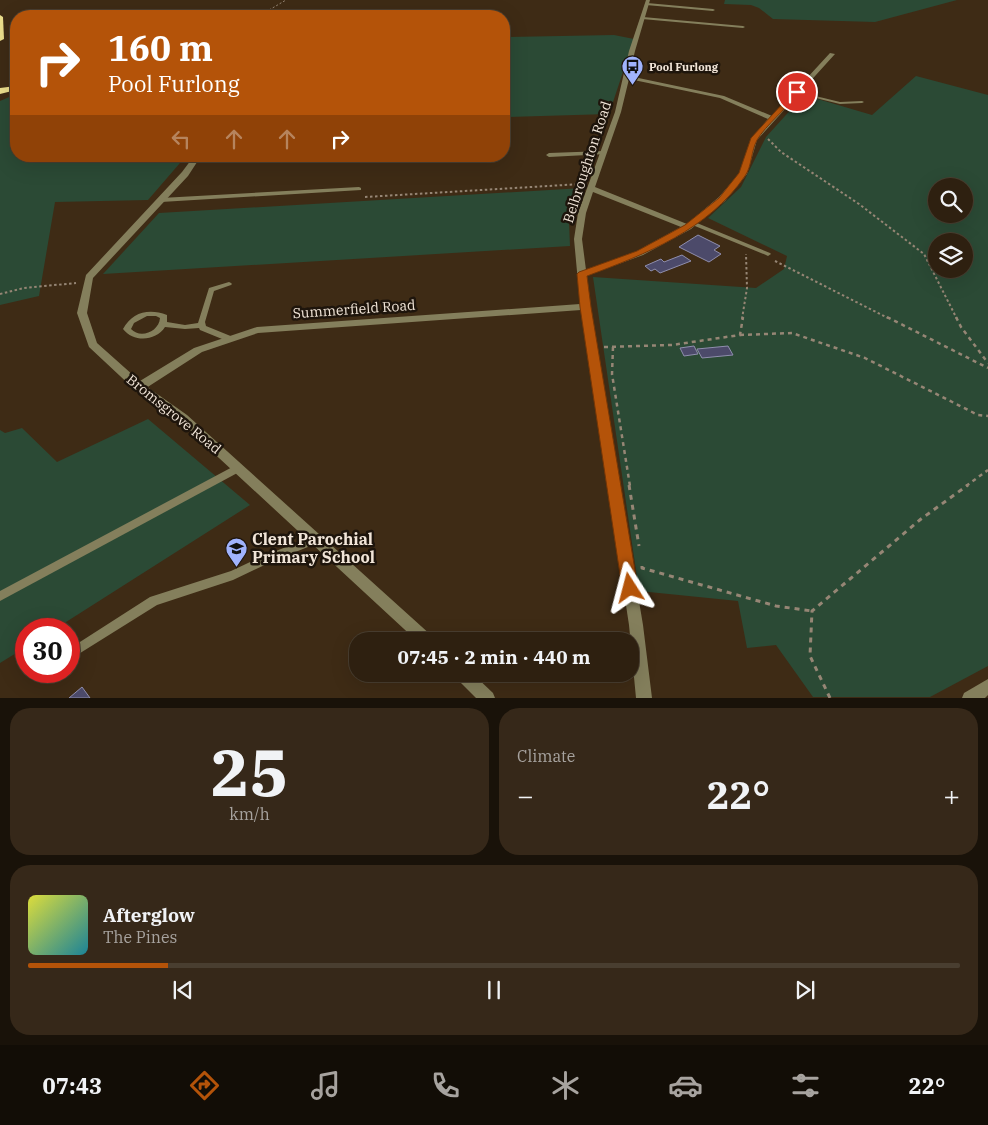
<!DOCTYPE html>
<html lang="en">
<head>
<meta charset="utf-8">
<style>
	body { margin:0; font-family:"IBM Plex Serif",serif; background:#362819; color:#f1f3f6; height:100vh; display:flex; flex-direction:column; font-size:19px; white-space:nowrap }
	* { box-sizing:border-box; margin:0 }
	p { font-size:16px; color:#a7a39f }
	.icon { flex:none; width:28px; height:28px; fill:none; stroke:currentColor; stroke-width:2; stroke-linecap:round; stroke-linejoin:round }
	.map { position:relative; height:698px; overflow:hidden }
	.sheet { display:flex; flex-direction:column; gap:10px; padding:10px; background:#191209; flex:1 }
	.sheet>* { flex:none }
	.hud { position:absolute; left:10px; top:10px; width:500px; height:152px; border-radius:20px; box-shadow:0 5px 20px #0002,0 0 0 1px #493e30; background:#b45309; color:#fff; overflow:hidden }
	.buttons { position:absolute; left:928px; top:178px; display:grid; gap:10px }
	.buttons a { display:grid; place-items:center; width:45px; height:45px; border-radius:50%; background:#2e2010; box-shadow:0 5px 20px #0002,0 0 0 1px #493e30; font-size:25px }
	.speed { position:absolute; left:15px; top:618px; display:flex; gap:10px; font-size:25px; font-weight:700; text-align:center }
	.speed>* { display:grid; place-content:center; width:65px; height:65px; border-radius:50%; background:#2e2010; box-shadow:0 5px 20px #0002,0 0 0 1px #493e30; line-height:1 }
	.speed .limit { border:8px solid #d22; background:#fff; color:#111 }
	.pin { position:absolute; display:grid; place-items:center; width:42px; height:42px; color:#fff; margin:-21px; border:2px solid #fff; border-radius:50%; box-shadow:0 1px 5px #0007 }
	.me { position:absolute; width:55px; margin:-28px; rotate:351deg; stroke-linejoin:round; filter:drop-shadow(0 0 4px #0008) }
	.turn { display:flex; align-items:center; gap:18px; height:105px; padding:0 15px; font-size:22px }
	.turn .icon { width:65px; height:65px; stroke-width:2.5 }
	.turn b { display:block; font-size:35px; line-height:42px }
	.lanes { display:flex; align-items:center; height:48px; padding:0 15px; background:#0003; justify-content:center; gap:25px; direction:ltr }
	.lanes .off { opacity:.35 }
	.big { font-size:38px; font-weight:800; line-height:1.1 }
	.sheet .tile { flex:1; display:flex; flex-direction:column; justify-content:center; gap:8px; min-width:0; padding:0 18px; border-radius:20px; background:#362819 }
	.sheet .dial { align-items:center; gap:0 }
	.dial b { font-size:65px; line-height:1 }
	.song { display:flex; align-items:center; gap:15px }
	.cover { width:60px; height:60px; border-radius:8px; background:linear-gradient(135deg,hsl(60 70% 55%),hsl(190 70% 35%)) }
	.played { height:5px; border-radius:2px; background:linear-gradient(90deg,#b45309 15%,#493e30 15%) }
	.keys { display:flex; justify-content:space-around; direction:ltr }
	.heat { display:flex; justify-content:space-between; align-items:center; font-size:28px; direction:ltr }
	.sheet .tiles { flex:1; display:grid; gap:10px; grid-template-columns:1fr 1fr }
	.tile:last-child { grid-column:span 2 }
	.trip { position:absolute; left:349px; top:632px; width:290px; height:50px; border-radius:20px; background:#2e2010; box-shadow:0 5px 20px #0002,0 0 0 1px #493e30; font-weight:800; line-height:50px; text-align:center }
	.tab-bar { display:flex; height:80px; justify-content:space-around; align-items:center; background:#120d06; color:#a7a39f }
	.tab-bar .icon { width:35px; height:35px }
	.tab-bar .current { color:#b45309 }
	.tab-bar b { font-size:22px; color:#f1f3f6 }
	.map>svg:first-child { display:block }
	.green { fill:#2b4a35; fill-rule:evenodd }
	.building { fill:#4c4a6a; stroke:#8f8ead }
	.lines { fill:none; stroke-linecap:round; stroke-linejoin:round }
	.path-far3 { stroke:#968675; stroke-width:1; stroke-dasharray:2 2; stroke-linecap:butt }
	.path-far2 { stroke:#968675; stroke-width:2; stroke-dasharray:2.5 2.5; stroke-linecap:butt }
	.path-far1 { stroke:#968675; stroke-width:2.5; stroke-dasharray:4 4; stroke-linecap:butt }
	.path { stroke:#968675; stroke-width:3; stroke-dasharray:5 5; stroke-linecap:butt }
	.service { fill:#847f5c; fill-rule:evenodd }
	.minor { fill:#847f5c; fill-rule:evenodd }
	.tertiary { fill:#847f5c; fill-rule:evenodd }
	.trunk { fill:#ebde8c; fill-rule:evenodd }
	.route { fill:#b45309; stroke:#753606 }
	.labels { text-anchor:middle; stroke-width:5; stroke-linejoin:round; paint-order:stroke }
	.far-poi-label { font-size:11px; font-weight:bold; fill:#f1e5d8; stroke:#1e150c; text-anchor:start }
	.street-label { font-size:14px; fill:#f1e5d8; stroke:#1e150c }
	.near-poi-label { font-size:16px; font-weight:bold; fill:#f1e5d8; stroke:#1e150c; text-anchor:start }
</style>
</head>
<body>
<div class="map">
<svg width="988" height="698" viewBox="0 0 988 698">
	<rect width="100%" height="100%" fill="#3e2b15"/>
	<g class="green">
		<path d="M725,0H957L875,22L773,19L759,8L751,5L724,4Z"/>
		<path d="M614,35L634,39L609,114L504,117V37Z"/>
		<path d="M916,76L988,95V666L930,697H813L776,645L747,648L738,601L639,591L593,277L756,288L784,269L787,256L708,218L741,187L766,137L804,95L872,115ZM936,186H964V214H936ZM936,241H964V269H936Z"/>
		<path d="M16,94V156H186L148,200L55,202L39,296L0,305V101Z"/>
		<path d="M583,188L569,221L570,246L103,274L159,213Z"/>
		<path d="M148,419L250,505L55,629H26V647L0,663V430L5,433L22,428L57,462Z"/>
	</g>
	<g class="building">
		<path d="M698,235L720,246L714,250L721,254L709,262L679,247Z"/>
		<path d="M682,255L691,261L660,273L655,269L651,271L645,266L661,259L664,262Z"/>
		<path d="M694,346L698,354L684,356L680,348Z"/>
		<path d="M728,346L733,355L702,358L697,349Z"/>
		<path d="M82,687L90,698H69Z"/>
	</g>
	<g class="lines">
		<path class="path-far3" d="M259,16L286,0"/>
		<g class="path-far2">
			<path d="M768,139L781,152L859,204L924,254L957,319"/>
			<path d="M365,197L581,184"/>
			<path d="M775,261L890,319"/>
			<path d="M0,294L24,288L76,283"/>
			<path d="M742,319L747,288L746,254"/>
		</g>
		<g class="path-far1">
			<path d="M887,317L988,368"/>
			<path d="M956,317L961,327L988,363"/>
			<path d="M740,335L792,333L865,358L978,415L988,416"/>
			<path d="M604,347L672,345L740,335L743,317"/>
			<path d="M613,347L612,374L630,486"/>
			<path d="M966,486L988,470"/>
		</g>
		<g class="path">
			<path d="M629,485L639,546"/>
			<path d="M642,566V568L776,606L812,611"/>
			<path d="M830,698L810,656L812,611L921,519L968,485"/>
		</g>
		<g class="service">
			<path d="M647,3L713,9L715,10L713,11L646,5Z"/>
			<path d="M643,17L743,26L745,27L743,28L642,19Z"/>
			<path d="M795,91L840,102L862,101L864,102L862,103L840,104L795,93Z"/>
			<path d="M604,151L606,152V154L549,157L546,155L549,153Z"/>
			<path d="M359,187L361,188V190L161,202L158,200L161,198Z"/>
			<path d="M692,221L770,253L771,254L768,256L766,255L690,224V222Z"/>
			<path d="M229,282L231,283L232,284L231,285L214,291L205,322L206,326L233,337L234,339L233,341H227L200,330L199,328L185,329L165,327C156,341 134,343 123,329C132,312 149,308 167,315V322L185,325L198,323L209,288ZM147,316H156L160,318C159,332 140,339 131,329L134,323Z"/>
			<path d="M238,464L241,465L242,468L241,471L0,601V591Z"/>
			<path d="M317,535L320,536L322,539L320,542L271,562L233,580L157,605L69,660V649L150,597L231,571L263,556Z"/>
		</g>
		<g class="minor">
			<path d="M646,0H650L635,51L629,76L724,96L772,116L830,53L835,54L757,140L747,174L725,201L691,229L643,255L586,276L590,307L643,625L652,698H636L629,625L581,310L258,333L202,352L143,390H135L134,387L135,384L194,348L257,327L580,304L574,239L578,213L615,112L629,51ZM629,79L720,98L768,119L751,139L739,174L719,197L687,224L595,187L621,112ZM593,192L681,227L637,251L586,270L582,239L586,213Z"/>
			<path d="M988,679V695L985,698H962L964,693Z"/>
		</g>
		<g class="tertiary">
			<path d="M194,156H201L188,176L93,278L87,313L97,343L143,384L187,415L432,636L434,641H417L179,421L135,390L89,347L77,313L86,275L182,172Z"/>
			<path d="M455,674H473L493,693L495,698H476L457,679Z"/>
		</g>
		<g class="trunk">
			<path d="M0,15L3,17L4,39L0,41Z"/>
			<path d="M16,86V90L0,94V88Z"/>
		</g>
	</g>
	<path class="route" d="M795,90L800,92C789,106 765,126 757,140C751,151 752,166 745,176C708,230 646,254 587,276L591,307L638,588L636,593L630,595L625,593L622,588L580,307L577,274L579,272L637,251L685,225L719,198L739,173L751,138Z"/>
	<defs>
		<symbol id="bus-pin" viewBox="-11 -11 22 30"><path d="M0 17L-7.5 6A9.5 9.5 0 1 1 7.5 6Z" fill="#a0b3fd" stroke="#1e150c"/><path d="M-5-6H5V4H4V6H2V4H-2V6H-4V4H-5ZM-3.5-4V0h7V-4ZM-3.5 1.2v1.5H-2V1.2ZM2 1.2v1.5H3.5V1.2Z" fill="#111"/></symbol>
		<symbol id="school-pin" viewBox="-11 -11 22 30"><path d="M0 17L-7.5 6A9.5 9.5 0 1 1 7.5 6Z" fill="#a0b3fd" stroke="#1e150c"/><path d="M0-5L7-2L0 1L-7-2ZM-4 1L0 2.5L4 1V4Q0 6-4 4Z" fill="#111"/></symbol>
	</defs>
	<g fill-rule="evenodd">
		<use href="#bus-pin" x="620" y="54" width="25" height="34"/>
		<use href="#school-pin" x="224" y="536" width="25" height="34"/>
	</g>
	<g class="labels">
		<g class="far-poi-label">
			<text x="649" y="71">Pool Furlong</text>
		</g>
		<g class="street-label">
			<text transform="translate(587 162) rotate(-72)" y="5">Belbroughton Road</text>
			<text transform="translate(354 309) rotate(-4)" y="5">Summerfield Road</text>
			<text transform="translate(174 414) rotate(39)" y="5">Bromsgrove Road</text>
		</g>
		<g class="near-poi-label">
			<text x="252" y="545">Clent Parochial<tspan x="252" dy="18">Primary School</tspan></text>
		</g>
	</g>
</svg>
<div class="buttons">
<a><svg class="icon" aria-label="search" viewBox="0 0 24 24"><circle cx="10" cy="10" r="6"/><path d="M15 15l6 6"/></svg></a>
<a><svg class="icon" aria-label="layers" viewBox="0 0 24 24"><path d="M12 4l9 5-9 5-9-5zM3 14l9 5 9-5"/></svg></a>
</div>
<div class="speed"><div class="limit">30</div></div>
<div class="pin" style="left:797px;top:92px;background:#d93025"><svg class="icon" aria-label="arrive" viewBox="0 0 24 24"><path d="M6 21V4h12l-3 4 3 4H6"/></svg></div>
<svg class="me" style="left:630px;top:588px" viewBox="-20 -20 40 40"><path d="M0-17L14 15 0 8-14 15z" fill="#b45309" stroke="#fff" stroke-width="4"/></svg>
<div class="trip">07:45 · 2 min · 440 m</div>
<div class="hud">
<div class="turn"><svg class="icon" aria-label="right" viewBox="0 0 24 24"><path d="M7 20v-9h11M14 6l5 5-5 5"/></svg><div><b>160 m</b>Pool Furlong</div></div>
<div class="lanes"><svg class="icon off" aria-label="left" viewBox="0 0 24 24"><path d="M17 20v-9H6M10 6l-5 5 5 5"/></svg><svg class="icon off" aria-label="ahead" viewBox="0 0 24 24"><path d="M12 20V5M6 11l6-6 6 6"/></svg><svg class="icon off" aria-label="ahead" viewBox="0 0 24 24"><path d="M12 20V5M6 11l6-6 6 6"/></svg><svg class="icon" aria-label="right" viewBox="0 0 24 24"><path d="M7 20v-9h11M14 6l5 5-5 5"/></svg></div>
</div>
</div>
<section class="sheet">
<div class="tiles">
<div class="tile dial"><b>25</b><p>km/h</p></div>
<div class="tile"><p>Climate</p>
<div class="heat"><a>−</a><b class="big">22°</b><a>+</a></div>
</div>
<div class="tile">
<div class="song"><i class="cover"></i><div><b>Afterglow</b><p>The Pines</p></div></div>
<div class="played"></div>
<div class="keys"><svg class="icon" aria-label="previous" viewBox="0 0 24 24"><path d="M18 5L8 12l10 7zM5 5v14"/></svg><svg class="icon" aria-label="pause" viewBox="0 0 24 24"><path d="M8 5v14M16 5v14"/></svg><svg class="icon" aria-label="next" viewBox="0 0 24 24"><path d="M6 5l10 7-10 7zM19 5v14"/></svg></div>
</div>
</div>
</section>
<nav class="tab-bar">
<b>07:43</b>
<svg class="icon current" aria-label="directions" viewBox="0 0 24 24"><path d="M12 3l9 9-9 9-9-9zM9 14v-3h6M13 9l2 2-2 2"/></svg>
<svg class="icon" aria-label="music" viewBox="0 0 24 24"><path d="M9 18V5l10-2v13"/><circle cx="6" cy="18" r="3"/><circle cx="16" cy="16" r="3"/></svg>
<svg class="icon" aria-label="phone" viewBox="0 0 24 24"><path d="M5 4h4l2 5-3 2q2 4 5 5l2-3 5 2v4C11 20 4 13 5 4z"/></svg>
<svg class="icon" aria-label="climate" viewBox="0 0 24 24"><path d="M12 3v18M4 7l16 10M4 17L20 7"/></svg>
<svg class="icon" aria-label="car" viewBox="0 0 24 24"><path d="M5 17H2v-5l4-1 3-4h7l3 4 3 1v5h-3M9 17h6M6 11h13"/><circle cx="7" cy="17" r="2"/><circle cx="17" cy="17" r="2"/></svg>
<svg class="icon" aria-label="filters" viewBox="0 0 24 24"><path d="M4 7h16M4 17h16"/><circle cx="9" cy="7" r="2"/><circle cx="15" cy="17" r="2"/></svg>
<b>22°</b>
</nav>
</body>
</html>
